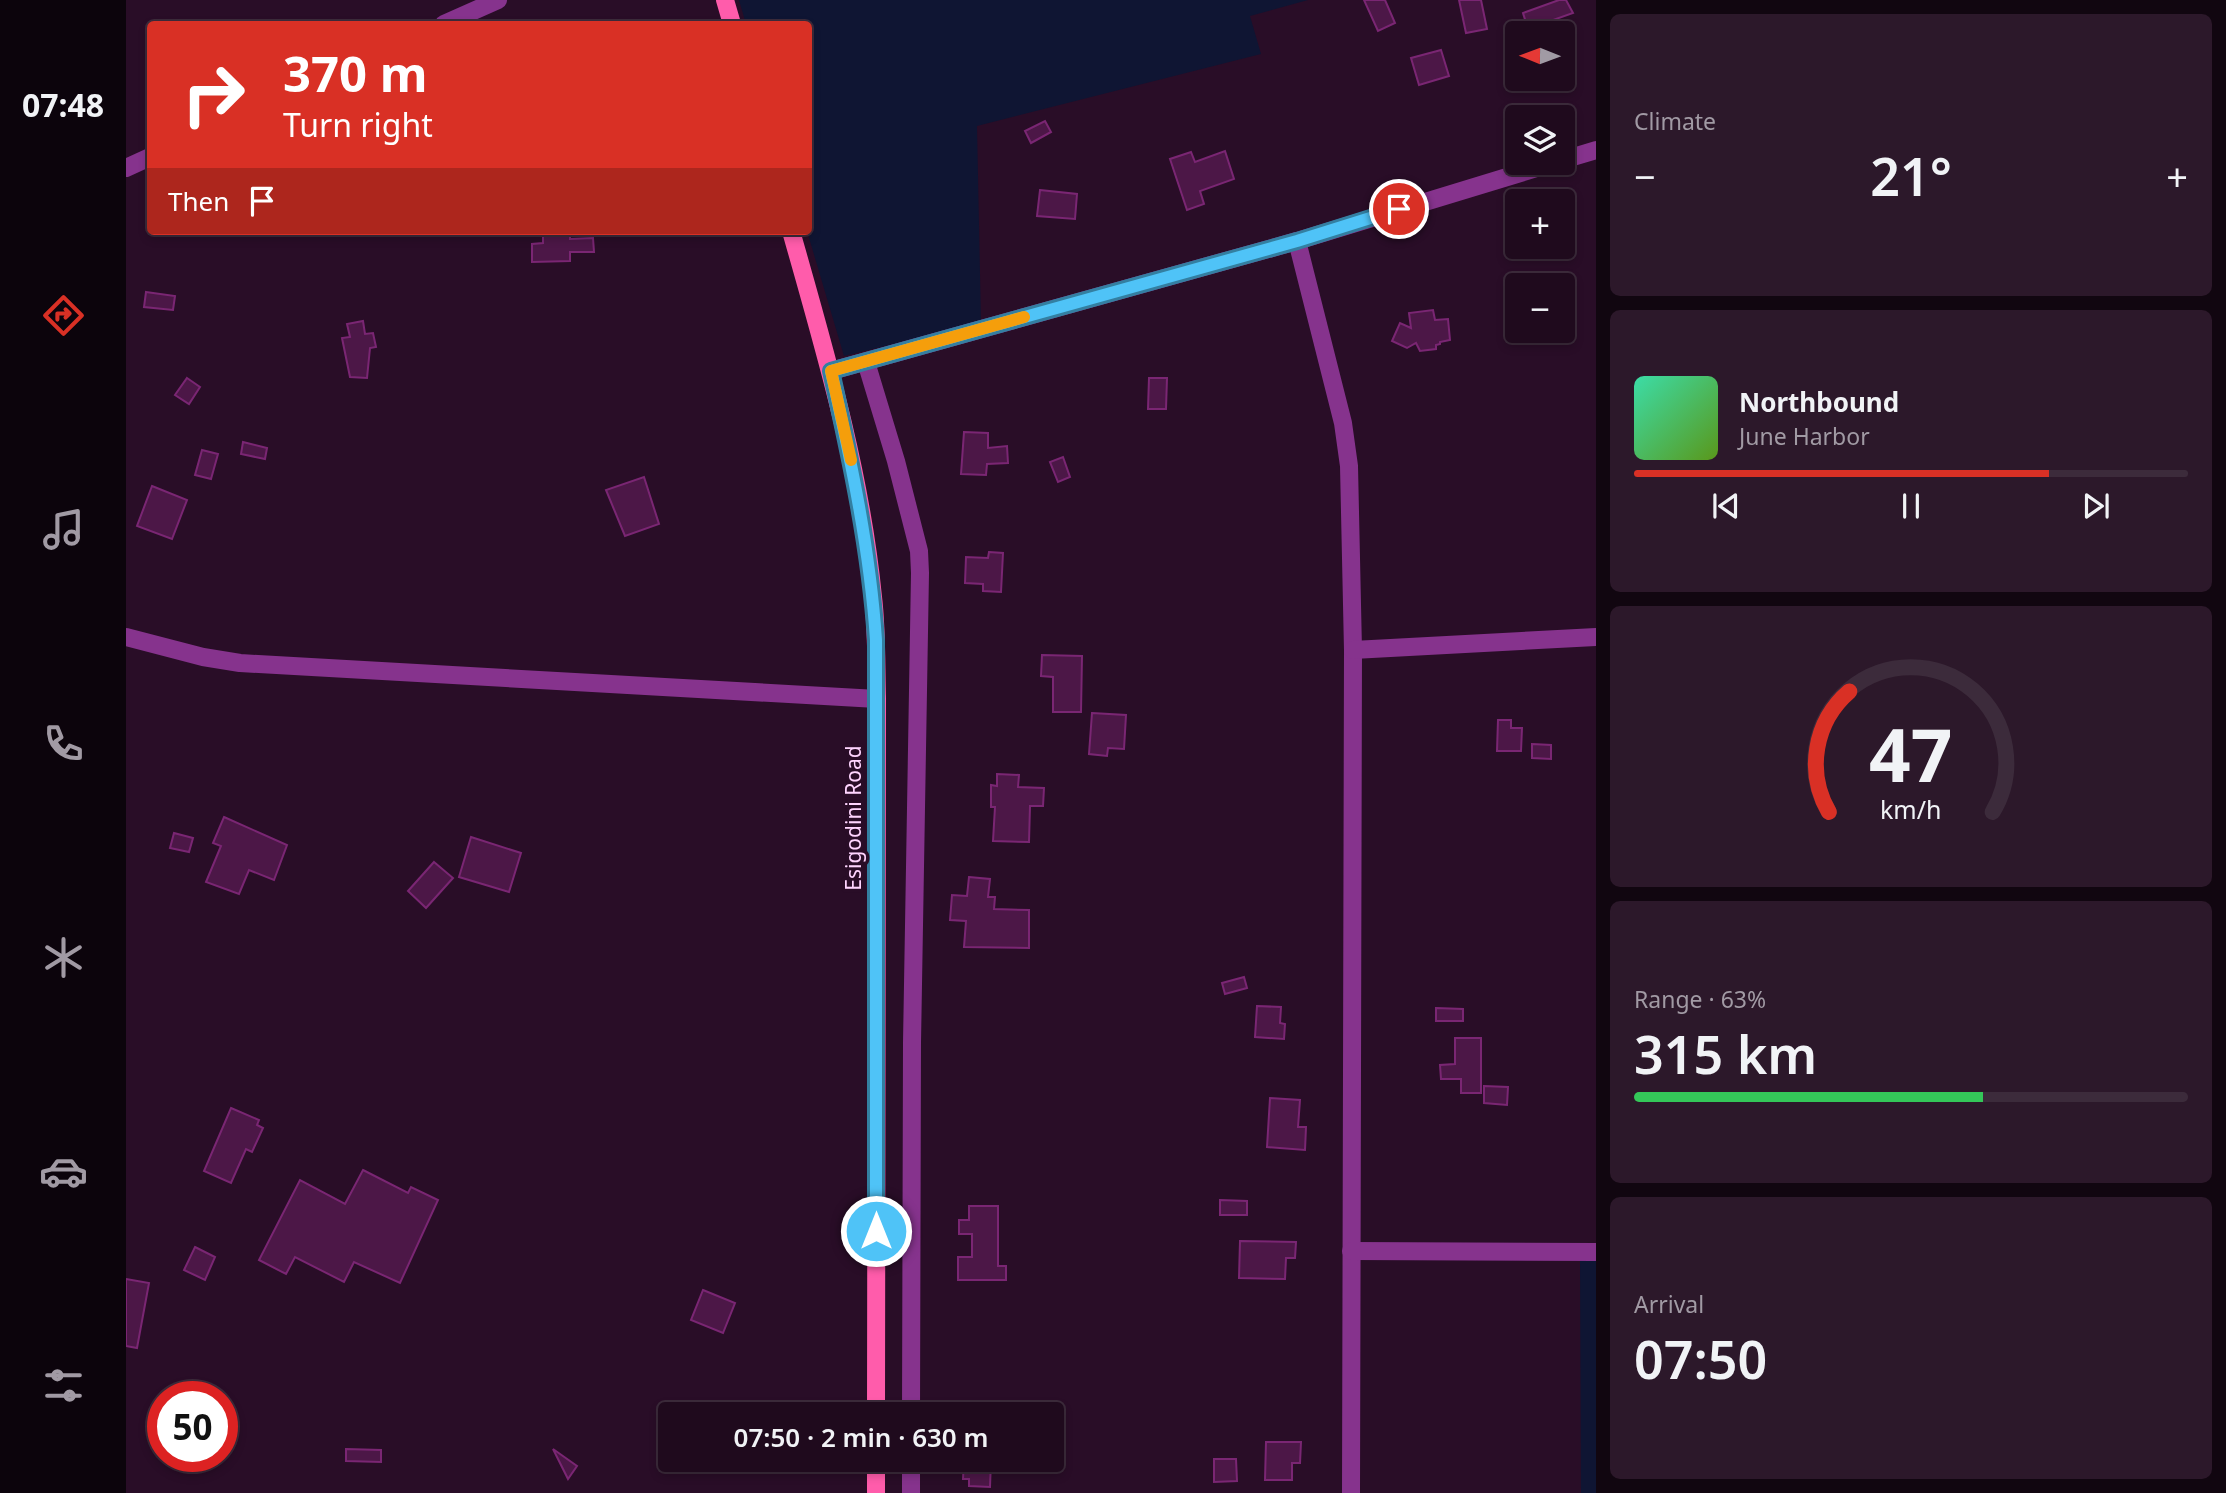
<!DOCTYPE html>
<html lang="en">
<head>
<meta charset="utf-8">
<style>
	body { margin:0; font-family:"Noto Sans",sans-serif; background:#2c182a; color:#f1f3f6; height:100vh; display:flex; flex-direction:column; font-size:26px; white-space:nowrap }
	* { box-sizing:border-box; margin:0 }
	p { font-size:23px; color:#a19aa4 }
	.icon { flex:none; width:38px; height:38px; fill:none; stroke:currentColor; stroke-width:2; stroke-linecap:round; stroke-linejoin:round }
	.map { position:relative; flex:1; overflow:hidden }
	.details { display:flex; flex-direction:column; gap:14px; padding:14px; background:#110610; width:630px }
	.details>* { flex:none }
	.guide { position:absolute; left:21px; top:21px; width:665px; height:214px; border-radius:7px; box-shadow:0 4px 10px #0003,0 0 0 2px #3c2b3b; background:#d93025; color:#fff; overflow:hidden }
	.needle { width:46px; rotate:271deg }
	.controls { position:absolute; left:1379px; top:21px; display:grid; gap:14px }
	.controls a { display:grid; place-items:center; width:70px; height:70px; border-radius:7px; background:#1f0a1d; box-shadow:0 4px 10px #0003,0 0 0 2px #3c2b3b; font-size:35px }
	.speed { position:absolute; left:21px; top:1381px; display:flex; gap:14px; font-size:35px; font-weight:700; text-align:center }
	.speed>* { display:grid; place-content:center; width:91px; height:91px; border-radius:50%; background:#1f0a1d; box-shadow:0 4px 10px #0003,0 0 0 2px #3c2b3b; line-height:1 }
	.speed .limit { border:10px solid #d22; background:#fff; color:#111 }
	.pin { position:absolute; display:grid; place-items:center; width:60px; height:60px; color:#fff; margin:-30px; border:4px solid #fff; border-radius:50%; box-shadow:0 2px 7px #0007 }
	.me { position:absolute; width:77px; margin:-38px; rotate:0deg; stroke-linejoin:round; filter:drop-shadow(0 0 5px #0008) }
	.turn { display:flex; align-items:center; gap:24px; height:147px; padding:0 21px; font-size:32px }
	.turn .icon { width:91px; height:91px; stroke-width:2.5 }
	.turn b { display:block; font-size:49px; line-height:60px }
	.then { display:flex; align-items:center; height:66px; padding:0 21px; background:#0003; gap:14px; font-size:26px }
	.big { font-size:52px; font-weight:600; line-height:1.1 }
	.details .card { flex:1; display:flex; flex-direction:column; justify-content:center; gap:10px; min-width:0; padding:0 24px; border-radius:10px; background:#2c182a }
	.details .dial { align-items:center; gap:0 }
	.dial svg { height:182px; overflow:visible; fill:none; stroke:#3c2b3b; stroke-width:7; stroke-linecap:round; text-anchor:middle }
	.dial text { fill:#f1f3f6; stroke:none }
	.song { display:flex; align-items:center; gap:21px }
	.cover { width:84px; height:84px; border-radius:10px; background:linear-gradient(135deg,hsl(160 70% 55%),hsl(90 70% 35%)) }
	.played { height:7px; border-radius:4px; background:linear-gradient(90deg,#d93025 75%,#3c2b3b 75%) }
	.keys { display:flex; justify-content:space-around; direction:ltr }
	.heat { display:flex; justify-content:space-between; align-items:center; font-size:38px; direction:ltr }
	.charge { height:10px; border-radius:5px; background:linear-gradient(90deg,#34c759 63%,#3c2b3b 0) }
	.trip { position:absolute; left:532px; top:1402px; width:406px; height:70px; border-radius:7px; background:#1f0a1d; box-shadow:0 4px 10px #0003,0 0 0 2px #3c2b3b; font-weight:600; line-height:70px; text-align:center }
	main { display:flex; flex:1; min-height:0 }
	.dock { display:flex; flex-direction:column; width:126px; justify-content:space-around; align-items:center; background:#0c040c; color:#a19aa4 }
	.dock .icon { width:49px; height:49px }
	.dock .selected { color:#d93025 }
	.dock b { font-size:32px; color:#f1f3f6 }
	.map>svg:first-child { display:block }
	.green { fill:#0f1533 }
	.building { fill:#4c1747; stroke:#7a2673; stroke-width:2 }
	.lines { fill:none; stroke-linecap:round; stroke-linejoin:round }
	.minor { stroke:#86338d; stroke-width:18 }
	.major { stroke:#ff5cab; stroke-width:18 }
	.route-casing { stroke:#337fa1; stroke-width:18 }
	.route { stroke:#4fc3f7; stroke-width:12 }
	.slow { stroke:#f59e0b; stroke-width:12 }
	.labels { text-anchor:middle; stroke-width:7; stroke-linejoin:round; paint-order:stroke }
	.street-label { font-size:21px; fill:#ffd5ff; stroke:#290d27 }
</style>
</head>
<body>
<main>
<nav class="dock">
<b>07:48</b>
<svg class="icon selected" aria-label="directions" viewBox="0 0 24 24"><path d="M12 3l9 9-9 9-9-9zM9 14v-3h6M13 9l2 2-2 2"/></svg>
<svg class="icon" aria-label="music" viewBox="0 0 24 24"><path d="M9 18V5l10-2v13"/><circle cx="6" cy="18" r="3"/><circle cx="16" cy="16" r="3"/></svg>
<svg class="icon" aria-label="phone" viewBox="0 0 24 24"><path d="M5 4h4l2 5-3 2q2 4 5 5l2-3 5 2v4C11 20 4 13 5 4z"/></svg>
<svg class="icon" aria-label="climate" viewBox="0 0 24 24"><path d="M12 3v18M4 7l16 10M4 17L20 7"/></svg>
<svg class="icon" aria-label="car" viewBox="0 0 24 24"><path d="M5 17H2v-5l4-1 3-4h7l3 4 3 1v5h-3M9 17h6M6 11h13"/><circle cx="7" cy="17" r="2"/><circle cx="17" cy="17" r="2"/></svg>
<svg class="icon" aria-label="filters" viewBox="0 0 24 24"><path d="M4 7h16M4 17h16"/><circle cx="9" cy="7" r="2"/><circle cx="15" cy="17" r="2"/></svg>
</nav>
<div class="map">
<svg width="1470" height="1493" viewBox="0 0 1470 1493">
	<rect width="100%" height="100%" fill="#290d27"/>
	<g class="green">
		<path d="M613,0H1182L1124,16L1135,54L851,126L855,323L718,356L681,231L682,24H620Z"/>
		<path d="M1454,1257H1470V1493H1455Z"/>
	</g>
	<g class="building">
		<path d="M1238,0H1259L1269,23L1252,31Z"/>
		<path d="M1333,0H1355L1361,29L1340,33Z"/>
		<path d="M1433,0H1440L1447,13L1402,29L1397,13Z"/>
		<path d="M1315,50L1323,76L1293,85L1285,58Z"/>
		<path d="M919,121L925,132L905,143L899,131Z"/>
		<path d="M1099,151L1108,179L1074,191L1078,204L1061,210L1044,159L1065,152L1069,162Z"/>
		<path d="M914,190L951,194L949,219L911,216Z"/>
		<path d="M417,231H444V239L467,238L468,252H444V261L406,262V244L417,243Z"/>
		<path d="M20,292L49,296L47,310L18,307Z"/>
		<path d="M1307,310L1309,320L1322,319L1324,340L1314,342V344L1310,345V349L1294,351L1290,343L1281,348L1266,341L1274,323L1285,328L1283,313Z"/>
		<path d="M237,321L239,334L247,333L250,347L244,348L241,378L224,377L216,338L224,337L221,324Z"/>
		<path d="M61,378L74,387L63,404L49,395Z"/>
		<path d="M1023,378H1041L1040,409H1022Z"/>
		<path d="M838,432L862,433V448L881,446L882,463L861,464L860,475L835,474Z"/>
		<path d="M117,442L141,448L139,459L115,454Z"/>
		<path d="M76,450L92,454L85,479L69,475Z"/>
		<path d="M937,457L944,477L932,482L924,462Z"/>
		<path d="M518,477L533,524L499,536L480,490Z"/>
		<path d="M26,486L61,500L46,539L11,526Z"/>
		<path d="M863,552L877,553L875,592L857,591V584L839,583L840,557L862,558Z"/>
		<path d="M916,655L956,656L955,712H927V677L915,676Z"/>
		<path d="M966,713L1000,715L998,749L982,748L981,756L963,754Z"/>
		<path d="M1372,720H1385V728H1396L1395,751H1371Z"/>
		<path d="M1406,744L1425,745V759L1406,758Z"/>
		<path d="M871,774L893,775L892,787L918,788L917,806H904L903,842L867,841L869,807H865V785L871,786Z"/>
		<path d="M98,817L161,845L148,880L123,870L113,894L80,882L95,846L87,843Z"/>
		<path d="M48,833L67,838L63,852L44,848Z"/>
		<path d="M345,837L395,853L383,892L333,877Z"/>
		<path d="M308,862L327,878L300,908L282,891Z"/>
		<path d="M843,877L864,879L862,897H869L868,909L903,910V948L838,947L840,921L824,920L826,895L841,896Z"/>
		<path d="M1118,977L1121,988L1099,994L1096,983Z"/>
		<path d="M1131,1006L1155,1007L1154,1023L1159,1024L1158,1039L1129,1037Z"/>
		<path d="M1310,1008L1337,1009V1021H1310Z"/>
		<path d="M1329,1038H1355V1093H1335V1079H1315L1314,1065L1329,1064Z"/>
		<path d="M1358,1086L1382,1087L1381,1105L1358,1103Z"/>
		<path d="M1144,1098L1174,1100L1172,1127H1180L1179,1150L1141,1147Z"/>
		<path d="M105,1108L133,1120L131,1125L137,1128L126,1152L120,1149L105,1183L78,1171Z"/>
		<path d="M237,1170L282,1193L285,1187L312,1200L274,1283L228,1262L218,1282L169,1257L160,1274L133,1260L174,1180L219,1204Z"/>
		<path d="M1094,1200L1121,1201V1215H1094Z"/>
		<path d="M843,1206H872V1266H880V1280H832V1257H846V1234H833V1220H843Z"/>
		<path d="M1114,1241L1170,1242L1169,1258H1160L1159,1279L1113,1278Z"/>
		<path d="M69,1247L89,1257L79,1280L58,1270Z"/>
		<path d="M0,1279L23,1283L11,1348L0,1346Z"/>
		<path d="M577,1290L609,1303L597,1333L565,1320Z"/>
		<path d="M1140,1442H1175L1174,1463H1166V1480H1139Z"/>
		<path d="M220,1449L255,1450V1462L220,1461Z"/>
		<path d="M427,1449L451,1466L442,1479Z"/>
		<path d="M1088,1459H1110L1111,1481L1088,1482Z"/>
		<path d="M838,1460H865L864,1487L843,1486V1479H837Z"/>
	</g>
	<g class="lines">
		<g class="minor">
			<path d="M318,24L372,0"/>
			<path d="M1437,160L1470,150"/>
			<path d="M0,168L24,157"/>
			<path d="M1171,241L1217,423L1223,466L1227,650L1225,1493"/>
			<path d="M740,362L770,461L793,551L794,573L786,1043L785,1414"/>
			<path d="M705,371L1171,241L1427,163"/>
			<path d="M0,637L77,657L114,663L751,699"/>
			<path d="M1227,650L1470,637"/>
			<path d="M1225,1251L1470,1252"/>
			<path d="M785,1493V1460"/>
		</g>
		<g class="major">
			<path d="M599,0L606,24"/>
			<path d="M665,231C699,351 735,472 747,597C751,630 750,665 751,699L750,1414"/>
			<path d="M750,1493V1460"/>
		</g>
	</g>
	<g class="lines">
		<defs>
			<path id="route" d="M750,1231V640C744,549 725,461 705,371L1171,241L1273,209"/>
		</defs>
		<use href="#route" class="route-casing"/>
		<use href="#route" class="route"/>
		<path class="slow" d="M725,460L705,371L898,317"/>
	</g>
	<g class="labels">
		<g class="street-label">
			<text transform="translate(728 818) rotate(-90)" y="7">Esigodini Road</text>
		</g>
	</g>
</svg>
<div class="controls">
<a><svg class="needle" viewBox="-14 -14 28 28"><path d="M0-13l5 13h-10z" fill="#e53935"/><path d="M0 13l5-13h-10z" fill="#a19aa4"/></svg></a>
<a><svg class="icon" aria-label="layers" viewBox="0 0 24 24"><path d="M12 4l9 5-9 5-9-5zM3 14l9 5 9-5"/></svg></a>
<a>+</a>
<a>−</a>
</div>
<div class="speed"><div class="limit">50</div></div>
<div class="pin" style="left:1273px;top:209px;background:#d93025"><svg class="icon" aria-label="arrive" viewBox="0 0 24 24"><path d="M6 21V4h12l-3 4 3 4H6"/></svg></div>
<svg class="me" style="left:750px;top:1231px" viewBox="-20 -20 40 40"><circle r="17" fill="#4fc3f7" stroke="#fff" stroke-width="3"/><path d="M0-11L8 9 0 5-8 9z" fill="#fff"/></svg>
<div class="trip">07:50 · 2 min · 630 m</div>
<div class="guide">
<div class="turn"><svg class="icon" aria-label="right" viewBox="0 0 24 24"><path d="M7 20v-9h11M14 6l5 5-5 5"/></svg><div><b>370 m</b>Turn right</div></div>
<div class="then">Then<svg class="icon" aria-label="arrive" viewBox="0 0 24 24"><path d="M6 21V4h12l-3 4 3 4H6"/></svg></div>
</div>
</div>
<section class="details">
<div class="card"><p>Climate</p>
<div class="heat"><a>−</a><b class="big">21°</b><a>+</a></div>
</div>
<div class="card">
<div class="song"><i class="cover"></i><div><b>Northbound</b><p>June Harbor</p></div></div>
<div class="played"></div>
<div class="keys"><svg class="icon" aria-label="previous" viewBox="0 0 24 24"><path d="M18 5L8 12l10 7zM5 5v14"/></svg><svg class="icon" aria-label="pause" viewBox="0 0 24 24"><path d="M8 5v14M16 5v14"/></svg><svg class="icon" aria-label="next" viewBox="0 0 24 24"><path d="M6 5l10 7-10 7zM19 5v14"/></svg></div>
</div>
<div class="card dial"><svg viewBox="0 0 100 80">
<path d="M14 69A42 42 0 1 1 86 69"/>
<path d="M14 69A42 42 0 0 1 23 16" stroke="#d93025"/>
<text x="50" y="56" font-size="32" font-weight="700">47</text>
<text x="50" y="72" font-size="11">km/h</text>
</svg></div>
<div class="card"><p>Range · 63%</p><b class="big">315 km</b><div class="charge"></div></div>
<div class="card"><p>Arrival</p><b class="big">07:50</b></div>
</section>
</main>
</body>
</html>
